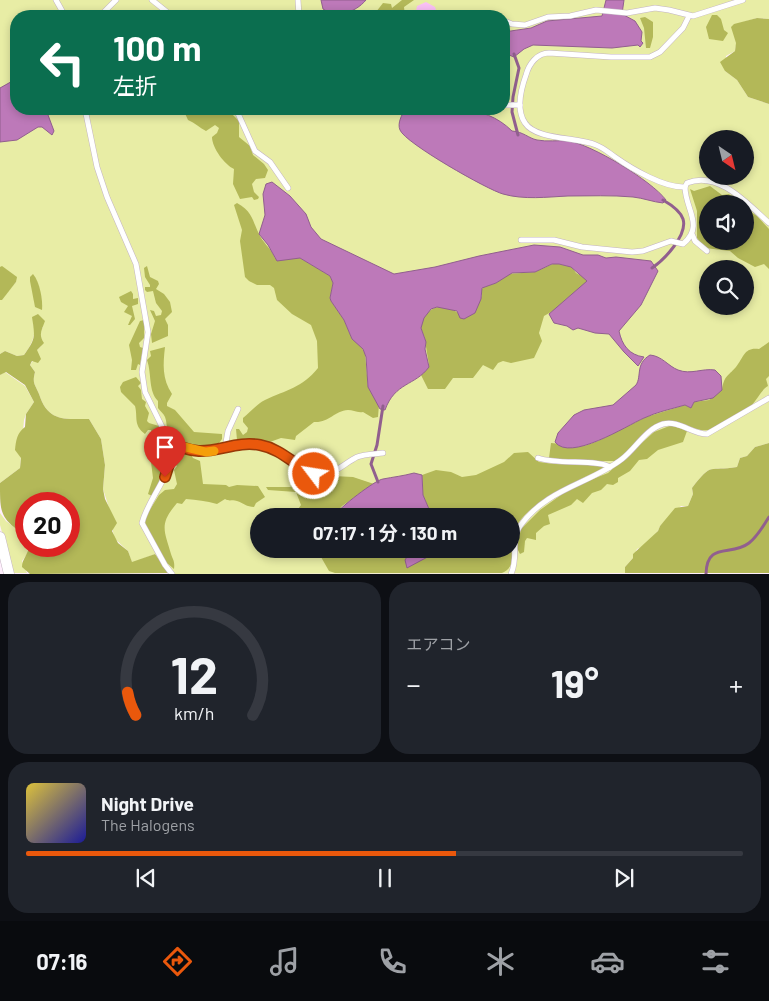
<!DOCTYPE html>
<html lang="ja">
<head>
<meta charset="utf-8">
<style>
	body { margin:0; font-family:Barlow,"Noto Sans JP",sans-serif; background:#20242c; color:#f1f3f6; height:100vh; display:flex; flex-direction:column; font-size:19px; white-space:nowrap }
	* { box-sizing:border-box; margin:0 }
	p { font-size:16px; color:#9ea1a6 }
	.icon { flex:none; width:28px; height:28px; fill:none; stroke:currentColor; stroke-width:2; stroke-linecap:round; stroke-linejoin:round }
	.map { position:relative; height:574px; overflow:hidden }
	.side { display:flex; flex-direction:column; gap:8px; padding:8px; background:#0d0f14; flex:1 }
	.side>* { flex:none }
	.hud { position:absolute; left:10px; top:10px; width:500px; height:105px; border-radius:20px; box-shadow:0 2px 8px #0003; background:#0b6e4f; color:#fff; overflow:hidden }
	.needle { width:32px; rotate:145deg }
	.tools { position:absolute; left:699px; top:130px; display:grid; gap:10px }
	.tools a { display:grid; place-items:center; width:55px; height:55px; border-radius:50%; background:#171b24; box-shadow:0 2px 8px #0003; font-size:25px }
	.speed { position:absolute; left:15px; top:492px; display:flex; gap:10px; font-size:25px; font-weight:700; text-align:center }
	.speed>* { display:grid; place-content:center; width:65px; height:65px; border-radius:50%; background:#171b24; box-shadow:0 2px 8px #0003; line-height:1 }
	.speed .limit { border:8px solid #d22; background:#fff; color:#111 }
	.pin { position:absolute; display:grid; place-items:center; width:42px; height:42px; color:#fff; margin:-51px -21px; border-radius:50% 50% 50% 0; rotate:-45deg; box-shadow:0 0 5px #0007 }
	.pin .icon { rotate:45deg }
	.me { position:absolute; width:55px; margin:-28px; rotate:301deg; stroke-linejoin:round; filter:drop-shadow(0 0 4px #0008) }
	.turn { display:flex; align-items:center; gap:18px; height:105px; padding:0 20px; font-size:22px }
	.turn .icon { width:65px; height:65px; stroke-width:2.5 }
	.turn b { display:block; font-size:35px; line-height:42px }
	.big { font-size:38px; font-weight:700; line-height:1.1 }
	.side .tile { flex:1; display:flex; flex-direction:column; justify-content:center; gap:8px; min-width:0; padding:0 18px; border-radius:20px; background:#20242c }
	.side .dial { align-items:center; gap:0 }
	.dial svg { height:130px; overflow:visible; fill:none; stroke:#363941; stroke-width:7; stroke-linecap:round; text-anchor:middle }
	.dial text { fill:#f1f3f6; stroke:none }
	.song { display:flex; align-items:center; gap:15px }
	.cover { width:60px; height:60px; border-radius:8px; background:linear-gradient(135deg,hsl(50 70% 55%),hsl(240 70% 35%)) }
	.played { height:5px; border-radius:2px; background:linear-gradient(90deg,#ea580c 60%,#363941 60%) }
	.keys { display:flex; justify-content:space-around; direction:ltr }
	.heat { display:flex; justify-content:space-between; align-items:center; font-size:28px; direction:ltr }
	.side .tiles { flex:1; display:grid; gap:8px; grid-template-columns:1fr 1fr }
	.tile:last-child { grid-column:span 2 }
	.trip { position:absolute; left:250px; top:508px; width:270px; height:50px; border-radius:25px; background:#171b24; box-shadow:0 2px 8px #0003; font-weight:700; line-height:50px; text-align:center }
	.menu { display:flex; height:80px; justify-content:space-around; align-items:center; background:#090b0e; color:#9ea1a6 }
	.menu .icon { width:35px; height:35px }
	.menu .current { color:#ea580c }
	.menu b { font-size:22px; color:#f1f3f6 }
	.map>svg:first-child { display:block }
	.green { fill:#e8eda5; fill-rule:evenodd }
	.forest { fill:#b3b858 }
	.water { fill:#bd79b9; stroke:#915f8e }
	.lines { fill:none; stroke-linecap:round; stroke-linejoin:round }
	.stream { stroke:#915f8e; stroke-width:3 }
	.building { fill:#f9bff5 }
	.lane-casing { stroke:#c3b4c2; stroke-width:6 }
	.street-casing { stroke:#c3b4c2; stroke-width:11 }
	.lane { stroke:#fff; stroke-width:5 }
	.street { stroke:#fff; stroke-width:10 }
	.route-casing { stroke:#983908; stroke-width:12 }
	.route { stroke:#ea580c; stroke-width:9 }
	.slow { stroke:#f59e0b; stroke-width:9 }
</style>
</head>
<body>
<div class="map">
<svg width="769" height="574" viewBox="0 0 769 574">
	<rect width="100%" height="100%" fill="#ffeffd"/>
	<g class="green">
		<path d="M0,0H769V19L757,18L740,23L735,51L726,56L725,71L737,80L748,97L769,104V443L755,447L747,456L740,458L737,467C708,472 713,461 692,488L693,494L688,506H681L660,526L658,531L644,546L637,549L633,558L625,567V573L169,574L155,554L132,563L128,551L114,538L110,511L103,489L105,465L101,439L89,419C64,419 48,422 39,394C35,384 32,384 35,372L30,365L37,355V350L41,346L40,331L43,327L33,323C37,335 31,345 24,355L17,356L5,351L0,354V300L16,282L5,269L0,267ZM16,16H504V109H16ZM708,139H745V176H708ZM708,204H745V241H708ZM708,269H745V306H708ZM259,516H511V549H259Z"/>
		<path d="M5,372L25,386L34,402L26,414L24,420L20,468L0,483V375Z"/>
		<path d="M0,513L6,521L26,536L28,553L22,561L27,573H30H13L0,525Z"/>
	</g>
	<g class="forest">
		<path d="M402,0H414L404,7L405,16L377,15L376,12L383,3L391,4L392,8Z"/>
		<path d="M712,15H717L721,19L724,30L728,33L723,41L709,39L706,27Z"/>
		<path d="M645,17L653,22V37L650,48H646L644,28L640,18Z"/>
		<path d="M757,18L769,19V104L748,97L737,80L725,71L720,62L735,51L736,43L731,27L734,24Z"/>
		<path d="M183,109H233L232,114L239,121V137L250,146L253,155L264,164L268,170L265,178L256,179L252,184L254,192L259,197L258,199L254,200L252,197L240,199L233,184L234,169C225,165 212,148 212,137L217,133L219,128L215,125L206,131C200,128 195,123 188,120Z"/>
		<path d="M710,186L722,195L729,194L739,204H708V241H745V208L757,216L769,229V269L764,264L755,267L738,258L730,251L705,248L697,238V211L690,189L694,191Z"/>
		<path d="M237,203C253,212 252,220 259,234C263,243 271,248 275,258H300L330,276L333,283L330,298L331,301L344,320L352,339L360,345L365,353L368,387L379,405L378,417L373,418L363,412C357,413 353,410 348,410C334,411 329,423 314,422L296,436L295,440L281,438L267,443L237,440L236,429H239L243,435L247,432L248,428L243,422V418C250,412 257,404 265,400C286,390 302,388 318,368L317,341L311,325L292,314L277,300L274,288L270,285H257L249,281L245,277L240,241L242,230L234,205Z"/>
		<path d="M555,263L572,267L576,273L587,279V283L565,300L558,308L544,316L539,333L542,341L534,358L511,363L503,361L498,363L493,370L483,365L473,378H453L445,389H428L421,375L429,366C428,357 426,349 425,339C424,335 422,332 421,328C420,318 431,306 441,307C447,308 454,309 459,314L482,296L481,290L484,287L496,283L508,274L535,272Z"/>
		<path d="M2,266L17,277L16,282L2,300H0V267Z"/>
		<path d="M147,266L150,277L158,281L159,284L156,289L164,294L170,302L172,312L165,319L168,325V336L152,343L151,334L155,321L150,310L154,311L156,316L161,315L162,311L156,303L153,291L147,292L145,290V287H150V285L145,277L144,268Z"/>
		<path d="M33,274C40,282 43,301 42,310L35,307L30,281V277Z"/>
		<path d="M131,291L133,294V299L138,298V304L132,306L135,319L130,325H128L132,316L124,312L128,306L121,302L119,297Z"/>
		<path d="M38,314L45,321C42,330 38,334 44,343L37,350L41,359L38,363L32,361L30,365L35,372C32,384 35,384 39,394C48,422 64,419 89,419L101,439L105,465L103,489L105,499L117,523L112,531L118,543L128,551L132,562L155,554L169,573L30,574L22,567C22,559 28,555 29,546H69V504H26V536C0,518 0,514 0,483L20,468L21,458L15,450C16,440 17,433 25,427L26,414L34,402L25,385L6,372L0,375V354L5,351L17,356L24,355C36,338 35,337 32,317Z"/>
		<path d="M144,320V338L139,343L140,347L143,348L140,365L138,364L136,370H131L132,360L129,345L140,321Z"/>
		<path d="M769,342V376L766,379L768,386C761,390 757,400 751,406C745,412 723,424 715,428C698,436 683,419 666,422C644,425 633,450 615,461H559L549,458L551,443L584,446L598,441L646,417L685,405L691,408L694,402L709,400L722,390C724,376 727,377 736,367C744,357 744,347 759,349Z"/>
		<path d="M165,347C163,364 162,379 172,394L167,403V406L175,410L194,432L222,434V439L216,447C202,450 177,446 169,433C166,427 167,422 165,417C164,414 160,411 158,408V401C148,391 152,374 147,360L151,356L150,351Z"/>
		<path d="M136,377L141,383L138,386L141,390L142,399L146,402L145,406L149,413L147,421L149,423L159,426L165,436L164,443L168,447V456L163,473L159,476V483L152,496L148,494L153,478L150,454L151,451L159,448L160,445L153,437L151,430H148L145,434C133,425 138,417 135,406L121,392L120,387L123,382Z"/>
		<path d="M672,425L687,431L683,442L658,450L647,459L639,460L630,471L618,478V482L613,485L607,484L601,490L592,493L583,503L577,499L571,505L548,515L550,524L544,526L536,533V540L527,538L525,541L524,552L520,554L517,548L521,529L540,510L572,487L608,473L654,432Z"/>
		<path d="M769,443V573H625V567L633,558V554L658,531L660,526L675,508L688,506L693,494L692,488C713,461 708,472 737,467L740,458L747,456L755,447Z"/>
		<path d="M189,452L193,458L200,461L203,484L226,485L229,487L237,485L258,486L265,497L256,503L254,507C247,507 243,503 237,501C232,499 230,502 225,499L217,504C206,501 197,500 186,499L182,504L177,503C159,524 164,530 171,554C173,560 175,561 174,569L167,563L147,532L145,525L146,516L159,495L165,490L174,489L177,484L174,470L177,466L174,463V459L177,455Z"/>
		<path d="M528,452L539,462L554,464L599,465H602L603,468C578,481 536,499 519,522C508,538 522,564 502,573H335L329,571L321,557L313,549H410L408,556L435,554V549H511V516H432L423,495L422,475L436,470L451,472L462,477L476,475L504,462L514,453Z"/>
		<path d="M333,476L353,477L374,484L342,506L334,516H297L296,512L301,505L296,492L268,490L266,487H290L311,477Z"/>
	</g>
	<g class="water">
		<path d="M321,0H366C355,13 337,18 323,9Z"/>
		<path d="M606,0H624L622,14L635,21L642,32L641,41L643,43L640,47L638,45L612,48L533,45L524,49L514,57L504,53V32L531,28L547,21L602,16Z"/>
		<path d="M16,79V109H49L48,115L54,131L52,135L42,127H38L17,140L0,142V88Z"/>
		<path d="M405,109C443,109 483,102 512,131C524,132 528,138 537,140C547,142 558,140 568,141C591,144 652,181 666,200L663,203C653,202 643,198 633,197C612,195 589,196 568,196C547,197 524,200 503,194C488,190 405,143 400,130C397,123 402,115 405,109Z"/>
		<path d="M272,182L290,196L306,214L311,227L321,239L394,274L435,267L479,256L534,245L560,247L583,255H598L606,258L616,257L651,261L658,271L641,305L619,331C622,345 629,355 644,357L638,366L624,352L609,334L595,333L578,328L573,330L567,326L554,323L549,314L587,281L571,267L559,264H552L535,272L512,273L496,283L482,288L481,299L475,313L464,319L460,318L457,311L437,307L431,309L424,318L421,328L426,342L425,349L429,367C415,386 395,382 385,410L380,409L368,387L366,357L363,349L352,339L344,320L331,301L330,298L333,283L330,276L300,258L277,261L268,245L259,234L265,215L263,194L266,184Z"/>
		<path d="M650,355C662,356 668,366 678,370C691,375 702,368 715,370L721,376L722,390L713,398L694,402L691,408L685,405C671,409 657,412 644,418C626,426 570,462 555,442L558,433L574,415L584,410L613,405L636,385C642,376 635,364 650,355Z"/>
		<path d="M414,473L422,475L423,495L432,516H334C339,508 375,480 383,479C393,477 403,476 414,473Z"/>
		<path d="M410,549H435V553L407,568L405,560L410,552Z"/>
	</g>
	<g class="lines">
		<g class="stream">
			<path d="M514,54L519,68L513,97L512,112L518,135"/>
			<path d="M652,268C664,260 688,235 683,219C680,210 670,204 663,200"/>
			<path d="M378,482L371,464L377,445L383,406"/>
			<path d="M706,574C707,541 731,557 749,543C758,536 763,526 769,517"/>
		</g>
	</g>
	<path class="building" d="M426,2L435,7L438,16H415L417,6Z"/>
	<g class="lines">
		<defs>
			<g id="lane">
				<path d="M56,0L65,16"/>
				<path d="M152,0L172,16"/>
				<path d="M298,0L299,16"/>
				<path d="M100,16L116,0"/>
				<path d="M504,21L512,24L525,25L548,17L570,16L596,10L627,13L655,8L669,10L693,16L743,0"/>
				<path d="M504,105H520"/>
				<path d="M85,109L97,167L107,197L136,264L148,332L142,372L145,392L172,447C171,479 149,496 142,523L165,565L172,574"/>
				<path d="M236,109L255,151L270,162L288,188"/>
				<path d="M685,187C664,188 632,169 615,157C609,153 604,148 596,145C577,137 536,140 525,123C516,110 521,89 526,75C529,64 537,53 549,53L611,57H650L660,52L683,28L689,16"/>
				<path d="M692,234L695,241L707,251"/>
				<path d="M521,240H554L582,247L632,252L643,251L671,241L683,244C705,226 685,209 685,187L687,183C718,170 748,204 769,223"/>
				<path d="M170,441C181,448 200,454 214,451C229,449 243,443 259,445C283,448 300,474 320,475C334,475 345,463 357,457C364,454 375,454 383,453"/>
				<path d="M225,448L228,431L238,409"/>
				<path d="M538,458C557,465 599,459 610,467"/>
				<path d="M511,574C519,557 510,540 520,526C547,488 590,484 622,459C636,448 646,429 663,424C679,420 692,434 707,434L769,398"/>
			</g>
			<path id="street" d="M0,537L9,574"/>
		</defs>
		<use href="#lane" class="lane-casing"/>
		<use href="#street" class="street-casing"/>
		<use href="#lane" class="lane"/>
		<use href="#street" class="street"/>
	</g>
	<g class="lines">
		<defs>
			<path id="route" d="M165,477L172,455L170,441C204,464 228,439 260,445C282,449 295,466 314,474"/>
		</defs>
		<use href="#route" class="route-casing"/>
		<use href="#route" class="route"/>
		<path class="slow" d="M177,445L206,452L214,451"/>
	</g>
</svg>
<div class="tools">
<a><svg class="needle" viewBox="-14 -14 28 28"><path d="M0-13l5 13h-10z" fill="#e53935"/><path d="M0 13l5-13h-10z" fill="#9ea1a6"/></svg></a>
<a><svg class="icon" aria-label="sound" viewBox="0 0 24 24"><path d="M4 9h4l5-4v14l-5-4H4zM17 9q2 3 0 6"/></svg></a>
<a><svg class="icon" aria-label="search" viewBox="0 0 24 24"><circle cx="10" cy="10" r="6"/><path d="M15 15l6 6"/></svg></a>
</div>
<div class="speed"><div class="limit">20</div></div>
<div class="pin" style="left:165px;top:477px;background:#d93025"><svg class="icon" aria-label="arrive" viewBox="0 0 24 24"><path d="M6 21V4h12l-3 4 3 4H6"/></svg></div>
<svg class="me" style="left:314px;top:474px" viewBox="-20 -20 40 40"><circle r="17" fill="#ea580c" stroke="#fff" stroke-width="3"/><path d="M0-11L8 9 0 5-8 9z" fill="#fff"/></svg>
<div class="trip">07:17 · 1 分 · 130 m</div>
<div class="hud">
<div class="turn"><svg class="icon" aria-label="left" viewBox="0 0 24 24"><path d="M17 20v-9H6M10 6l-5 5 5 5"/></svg><div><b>100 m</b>左折</div></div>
</div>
</div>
<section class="side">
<div class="tiles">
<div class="tile dial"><svg viewBox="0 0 100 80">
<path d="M14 69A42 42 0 1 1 86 69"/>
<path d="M14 69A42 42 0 0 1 9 55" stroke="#ea580c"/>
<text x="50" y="56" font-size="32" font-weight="700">12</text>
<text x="50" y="72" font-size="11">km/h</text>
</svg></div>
<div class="tile"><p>エアコン</p>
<div class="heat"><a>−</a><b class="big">19°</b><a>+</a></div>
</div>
<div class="tile">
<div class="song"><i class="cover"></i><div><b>Night Drive</b><p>The Halogens</p></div></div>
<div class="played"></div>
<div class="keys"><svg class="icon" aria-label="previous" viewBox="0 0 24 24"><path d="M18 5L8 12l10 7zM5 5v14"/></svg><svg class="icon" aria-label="pause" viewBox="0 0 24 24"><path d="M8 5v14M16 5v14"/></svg><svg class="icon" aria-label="next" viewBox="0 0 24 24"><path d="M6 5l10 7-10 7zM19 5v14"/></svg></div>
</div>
</div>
</section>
<nav class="menu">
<b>07:16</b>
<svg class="icon current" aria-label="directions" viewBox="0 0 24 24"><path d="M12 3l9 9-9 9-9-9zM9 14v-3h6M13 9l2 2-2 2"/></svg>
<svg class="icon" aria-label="music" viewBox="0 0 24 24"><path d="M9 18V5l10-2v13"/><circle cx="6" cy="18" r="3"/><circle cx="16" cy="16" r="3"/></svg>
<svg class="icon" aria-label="phone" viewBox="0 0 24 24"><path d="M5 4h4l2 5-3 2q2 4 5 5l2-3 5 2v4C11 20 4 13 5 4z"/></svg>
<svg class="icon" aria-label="climate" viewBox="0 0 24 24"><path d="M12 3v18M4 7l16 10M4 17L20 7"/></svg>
<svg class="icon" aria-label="car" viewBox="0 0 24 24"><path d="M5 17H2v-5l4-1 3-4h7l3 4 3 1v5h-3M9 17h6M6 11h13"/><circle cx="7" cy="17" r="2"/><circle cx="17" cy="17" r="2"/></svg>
<svg class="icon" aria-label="filters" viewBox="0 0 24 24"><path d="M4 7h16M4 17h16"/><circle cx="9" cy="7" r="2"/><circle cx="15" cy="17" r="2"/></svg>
</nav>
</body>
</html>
